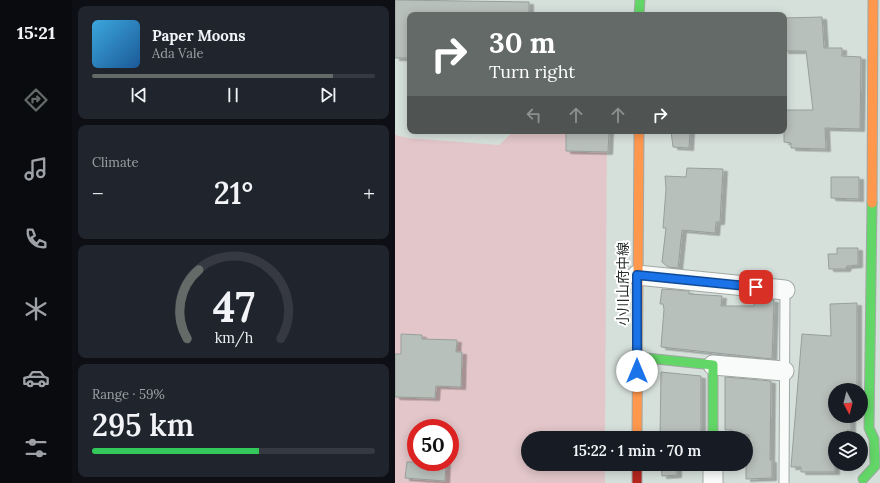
<!DOCTYPE html>
<html lang="en">
<head>
<meta charset="utf-8">
<style>
	body { margin:0; font-family:Lora,"Noto Sans JP",serif; background:#20242c; color:#f1f3f6; height:100vh; display:flex; flex-direction:column; font-size:15px; white-space:nowrap }
	* { box-sizing:border-box; margin:0 }
	p { font-size:13px; color:#9ea1a6 }
	.icon { flex:none; width:22px; height:22px; fill:none; stroke:currentColor; stroke-width:2; stroke-linecap:round; stroke-linejoin:round }
	.map { position:relative; flex:1; overflow:hidden }
	.sheet { display:flex; flex-direction:column; gap:6px; padding:6px; background:#0d0f14; width:323px }
	.sheet>* { flex:none }
	.guide { position:absolute; left:12px; top:12px; width:380px; height:122px; border-radius:8px; box-shadow:0 2px 10px #0003; background:#636a67; color:#fff; overflow:hidden }
	.needle { width:26px; rotate:173deg }
	.controls { position:absolute; left:433px; top:383px; display:grid; gap:8px }
	.controls a { display:grid; place-items:center; width:40px; height:40px; border-radius:50%; background:#171b24; box-shadow:0 2px 10px #0003; font-size:20px }
	.speed { position:absolute; left:12px; top:419px; display:flex; gap:8px; font-size:20px; font-weight:700; text-align:center }
	.speed>* { display:grid; place-content:center; width:52px; height:52px; border-radius:50%; background:#171b24; box-shadow:0 2px 10px #0003; line-height:1 }
	.speed .limit { border:6px solid #d22; background:#fff; color:#111 }
	.pin { position:absolute; display:grid; place-items:center; width:34px; height:34px; color:#fff; margin:-17px; border-radius:8px; box-shadow:0 2px 6px #0006 }
	.me { position:absolute; width:44px; margin:-22px; rotate:0deg; stroke-linejoin:round; filter:drop-shadow(0 0 3px #0008) }
	.turn { display:flex; align-items:center; gap:14px; height:84px; padding:0 16px; font-size:18px }
	.turn .icon { width:52px; height:52px; stroke-width:2.5 }
	.turn b { display:block; font-size:28px; line-height:34px }
	.lanes { display:flex; align-items:center; height:38px; padding:0 16px; background:#0003; justify-content:center; gap:20px; direction:ltr }
	.lanes .off { opacity:.35 }
	.big { font-size:30px; font-weight:600; line-height:1.1 }
	.sheet .tile { flex:1; display:flex; flex-direction:column; justify-content:center; gap:6px; min-width:0; padding:0 14px; border-radius:8px; background:#20242c }
	.sheet .dial { align-items:center; gap:0 }
	.dial svg { height:104px; overflow:visible; fill:none; stroke:#363941; stroke-width:7; stroke-linecap:round; text-anchor:middle }
	.dial text { fill:#f1f3f6; stroke:none }
	.song { display:flex; align-items:center; gap:12px }
	.cover { width:48px; height:48px; border-radius:6px; background:linear-gradient(135deg,hsl(200 70% 55%),hsl(210 70% 35%)) }
	.played { height:4px; border-radius:2px; background:linear-gradient(90deg,#636a67 85%,#363941 85%) }
	.keys { display:flex; justify-content:space-around; direction:ltr }
	.heat { display:flex; justify-content:space-between; align-items:center; font-size:22px; direction:ltr }
	.charge { height:6px; border-radius:3px; background:linear-gradient(90deg,#34c759 59%,#363941 0) }
	.trip { position:absolute; left:126px; top:431px; width:232px; height:40px; border-radius:20px; background:#171b24; box-shadow:0 2px 10px #0003; font-weight:600; line-height:40px; text-align:center }
	main { display:flex; flex:1; min-height:0 }
	.tab-bar { display:flex; flex-direction:column; width:72px; justify-content:space-around; align-items:center; background:#090b0e; color:#9ea1a6 }
	.tab-bar .icon { width:28px; height:28px }
	.tab-bar .on { color:#636a67 }
	.tab-bar b { font-size:18px; color:#f1f3f6 }
	.map>svg:first-child { display:block }
	.green { fill:#e2c6c9; fill-rule:evenodd }
	.building { fill:#b8c0bc; stroke:#979f9b; filter:url(#shadow) }
	.lines { fill:none; stroke-linecap:round; stroke-linejoin:round }
	.lane-casing { stroke:#a1a8a4; stroke-width:11 }
	.street-casing { stroke:#a1a8a4; stroke-width:21 }
	.fast-casing { stroke:#a1a8a4; stroke-width:11 }
	.slow-casing { stroke:#a1a8a4; stroke-width:11 }
	.jam-casing { stroke:#a1a8a4; stroke-width:11 }
	.lane { stroke:#f9fafa; stroke-width:9 }
	.street { stroke:#f9fafa; stroke-width:19 }
	.fast { stroke:#63d668; stroke-width:9 }
	.slow { stroke:#ff974d; stroke-width:9 }
	.jam { stroke:#b3261e; stroke-width:9 }
	.route-casing { stroke:#114b97; stroke-width:10 }
	.route { stroke:#1a73e8; stroke-width:7 }
	.labels { text-anchor:middle; stroke-width:4; stroke-linejoin:round; paint-order:stroke }
	.street-label { font-size:14px; fill:#252b28; stroke:#fff }
</style>
</head>
<body>
<main>
<nav class="tab-bar">
<b>15:21</b>
<svg class="icon on" aria-label="directions" viewBox="0 0 24 24"><path d="M12 3l9 9-9 9-9-9zM9 14v-3h6M13 9l2 2-2 2"/></svg>
<svg class="icon" aria-label="music" viewBox="0 0 24 24"><path d="M9 18V5l10-2v13"/><circle cx="6" cy="18" r="3"/><circle cx="16" cy="16" r="3"/></svg>
<svg class="icon" aria-label="phone" viewBox="0 0 24 24"><path d="M5 4h4l2 5-3 2q2 4 5 5l2-3 5 2v4C11 20 4 13 5 4z"/></svg>
<svg class="icon" aria-label="climate" viewBox="0 0 24 24"><path d="M12 3v18M4 7l16 10M4 17L20 7"/></svg>
<svg class="icon" aria-label="car" viewBox="0 0 24 24"><path d="M5 17H2v-5l4-1 3-4h7l3 4 3 1v5h-3M9 17h6M6 11h13"/><circle cx="7" cy="17" r="2"/><circle cx="17" cy="17" r="2"/></svg>
<svg class="icon" aria-label="filters" viewBox="0 0 24 24"><path d="M4 7h16M4 17h16"/><circle cx="9" cy="7" r="2"/><circle cx="15" cy="17" r="2"/></svg>
</nav>
<section class="sheet">
<div class="tile">
<div class="song"><i class="cover"></i><div><b>Paper Moons</b><p>Ada Vale</p></div></div>
<div class="played"></div>
<div class="keys"><svg class="icon" aria-label="previous" viewBox="0 0 24 24"><path d="M18 5L8 12l10 7zM5 5v14"/></svg><svg class="icon" aria-label="pause" viewBox="0 0 24 24"><path d="M8 5v14M16 5v14"/></svg><svg class="icon" aria-label="next" viewBox="0 0 24 24"><path d="M6 5l10 7-10 7zM19 5v14"/></svg></div>
</div>
<div class="tile"><p>Climate</p>
<div class="heat"><a>−</a><b class="big">21°</b><a>+</a></div>
</div>
<div class="tile dial"><svg viewBox="0 0 100 80">
<path d="M14 69A42 42 0 1 1 86 69"/>
<path d="M14 69A42 42 0 0 1 23 16" stroke="#636a67"/>
<text x="50" y="56" font-size="32" font-weight="700">47</text>
<text x="50" y="72" font-size="11">km/h</text>
</svg></div>
<div class="tile"><p>Range · 59%</p><b class="big">295 km</b><div class="charge"></div></div>
</section>
<div class="map">
<svg width="485" height="483" viewBox="0 0 485 483">
	<defs>
		<filter id="shadow"><feDropShadow dx="4.5" dy="2.5" stdDeviation="0" flood-color="#0004"/></filter>
	</defs>
	<rect width="100%" height="100%" fill="#d6e0db"/>
	<path class="green" d="M119,131H212L210,438H133V464H210V483H0V135L13,138L104,145ZM21,428H55V462H21Z"/>
	<g class="building">
		<path d="M0,0L134,2V15H15V58H0Z"/>
		<path d="M427,17L429,48H447V56L466,57L465,129L430,128L431,149L396,148V143L389,142V110H418L411,51H389V18Z"/>
		<path d="M171,131H214L213,152L171,151Z"/>
		<path d="M276,131H295L294,148L278,147Z"/>
		<path d="M292,168L328,169L325,222H321L320,233L287,230L283,268L273,267L267,262L271,228H268L271,189L270,176L291,177Z"/>
		<path d="M436,177H464V199L436,198Z"/>
		<path d="M442,248H463V265L452,266L451,269H434L433,254H442Z"/>
		<path d="M267,289L294,291V294L327,296L326,306H359V300H379L377,359L266,347L269,309L268,304H265Z"/>
		<path d="M462,303V390H440V416H456V430H452L451,436H440V472H406V467H396L407,334L436,336L435,304Z"/>
		<path d="M6,334L27,335V339L62,340L61,352H67L66,387L41,386L40,398L0,397V354H6Z"/>
		<path d="M266,372L306,376V437L265,438Z"/>
		<path d="M330,377L376,381L375,460H377V478L351,479V462H355L354,435L337,434V430H330Z"/>
		<path d="M12,462H51L50,481L10,478Z"/>
		<path d="M266,464H282V475L267,476Z"/>
	</g>
	<g class="lines">
		<defs>
			<path id="lane" d="M389,483L390,290"/>
			<g id="street">
				<path d="M242,275L390,290"/>
				<path d="M318,365L389,371"/>
				<path d="M318,483V464"/>
			</g>
			<g id="fast">
				<path d="M244,15L245,0"/>
				<path d="M242,357L318,365V438"/>
				<path d="M468,479L480,466L479,439L474,428L477,203"/>
			</g>
			<g id="slow">
				<path d="M477,203L478,0"/>
				<path d="M242,438L244,131"/>
			</g>
			<path id="jam" d="M242,464V483"/>
		</defs>
		<use href="#lane" class="lane-casing"/>
		<use href="#street" class="street-casing"/>
		<use href="#fast" class="fast-casing"/>
		<use href="#slow" class="slow-casing"/>
		<use href="#jam" class="jam-casing"/>
		<use href="#lane" class="lane"/>
		<use href="#street" class="street"/>
		<use href="#fast" class="fast"/>
		<use href="#slow" class="slow"/>
		<use href="#jam" class="jam"/>
	</g>
	<g class="lines">
		<defs>
			<path id="route" d="M242,371V275L361,287"/>
		</defs>
		<use href="#route" class="route-casing"/>
		<use href="#route" class="route"/>
	</g>
	<g class="labels">
		<g class="street-label">
			<text transform="translate(228 284) rotate(-90)" y="5">小川山府中線</text>
		</g>
	</g>
</svg>
<div class="controls">
<a><svg class="needle" viewBox="-14 -14 28 28"><path d="M0-13l5 13h-10z" fill="#e53935"/><path d="M0 13l5-13h-10z" fill="#9ea1a6"/></svg></a>
<a><svg class="icon" aria-label="layers" viewBox="0 0 24 24"><path d="M12 4l9 5-9 5-9-5zM3 14l9 5 9-5"/></svg></a>
</div>
<div class="speed"><div class="limit">50</div></div>
<div class="pin" style="left:361px;top:287px;background:#d93025"><svg class="icon" aria-label="arrive" viewBox="0 0 24 24"><path d="M6 21V4h12l-3 4 3 4H6"/></svg></div>
<svg class="me" style="left:242px;top:371px" viewBox="-20 -20 40 40"><circle r="19" fill="#fff"/><path d="M0-13L10 11 0 6-10 11z" fill="#1a73e8"/></svg>
<div class="trip">15:22 · 1 min · 70 m</div>
<div class="guide">
<div class="turn"><svg class="icon" aria-label="right" viewBox="0 0 24 24"><path d="M7 20v-9h11M14 6l5 5-5 5"/></svg><div><b>30 m</b>Turn right</div></div>
<div class="lanes"><svg class="icon off" aria-label="left" viewBox="0 0 24 24"><path d="M17 20v-9H6M10 6l-5 5 5 5"/></svg><svg class="icon off" aria-label="ahead" viewBox="0 0 24 24"><path d="M12 20V5M6 11l6-6 6 6"/></svg><svg class="icon off" aria-label="ahead" viewBox="0 0 24 24"><path d="M12 20V5M6 11l6-6 6 6"/></svg><svg class="icon" aria-label="right" viewBox="0 0 24 24"><path d="M7 20v-9h11M14 6l5 5-5 5"/></svg></div>
</div>
</div>
</main>
</body>
</html>
